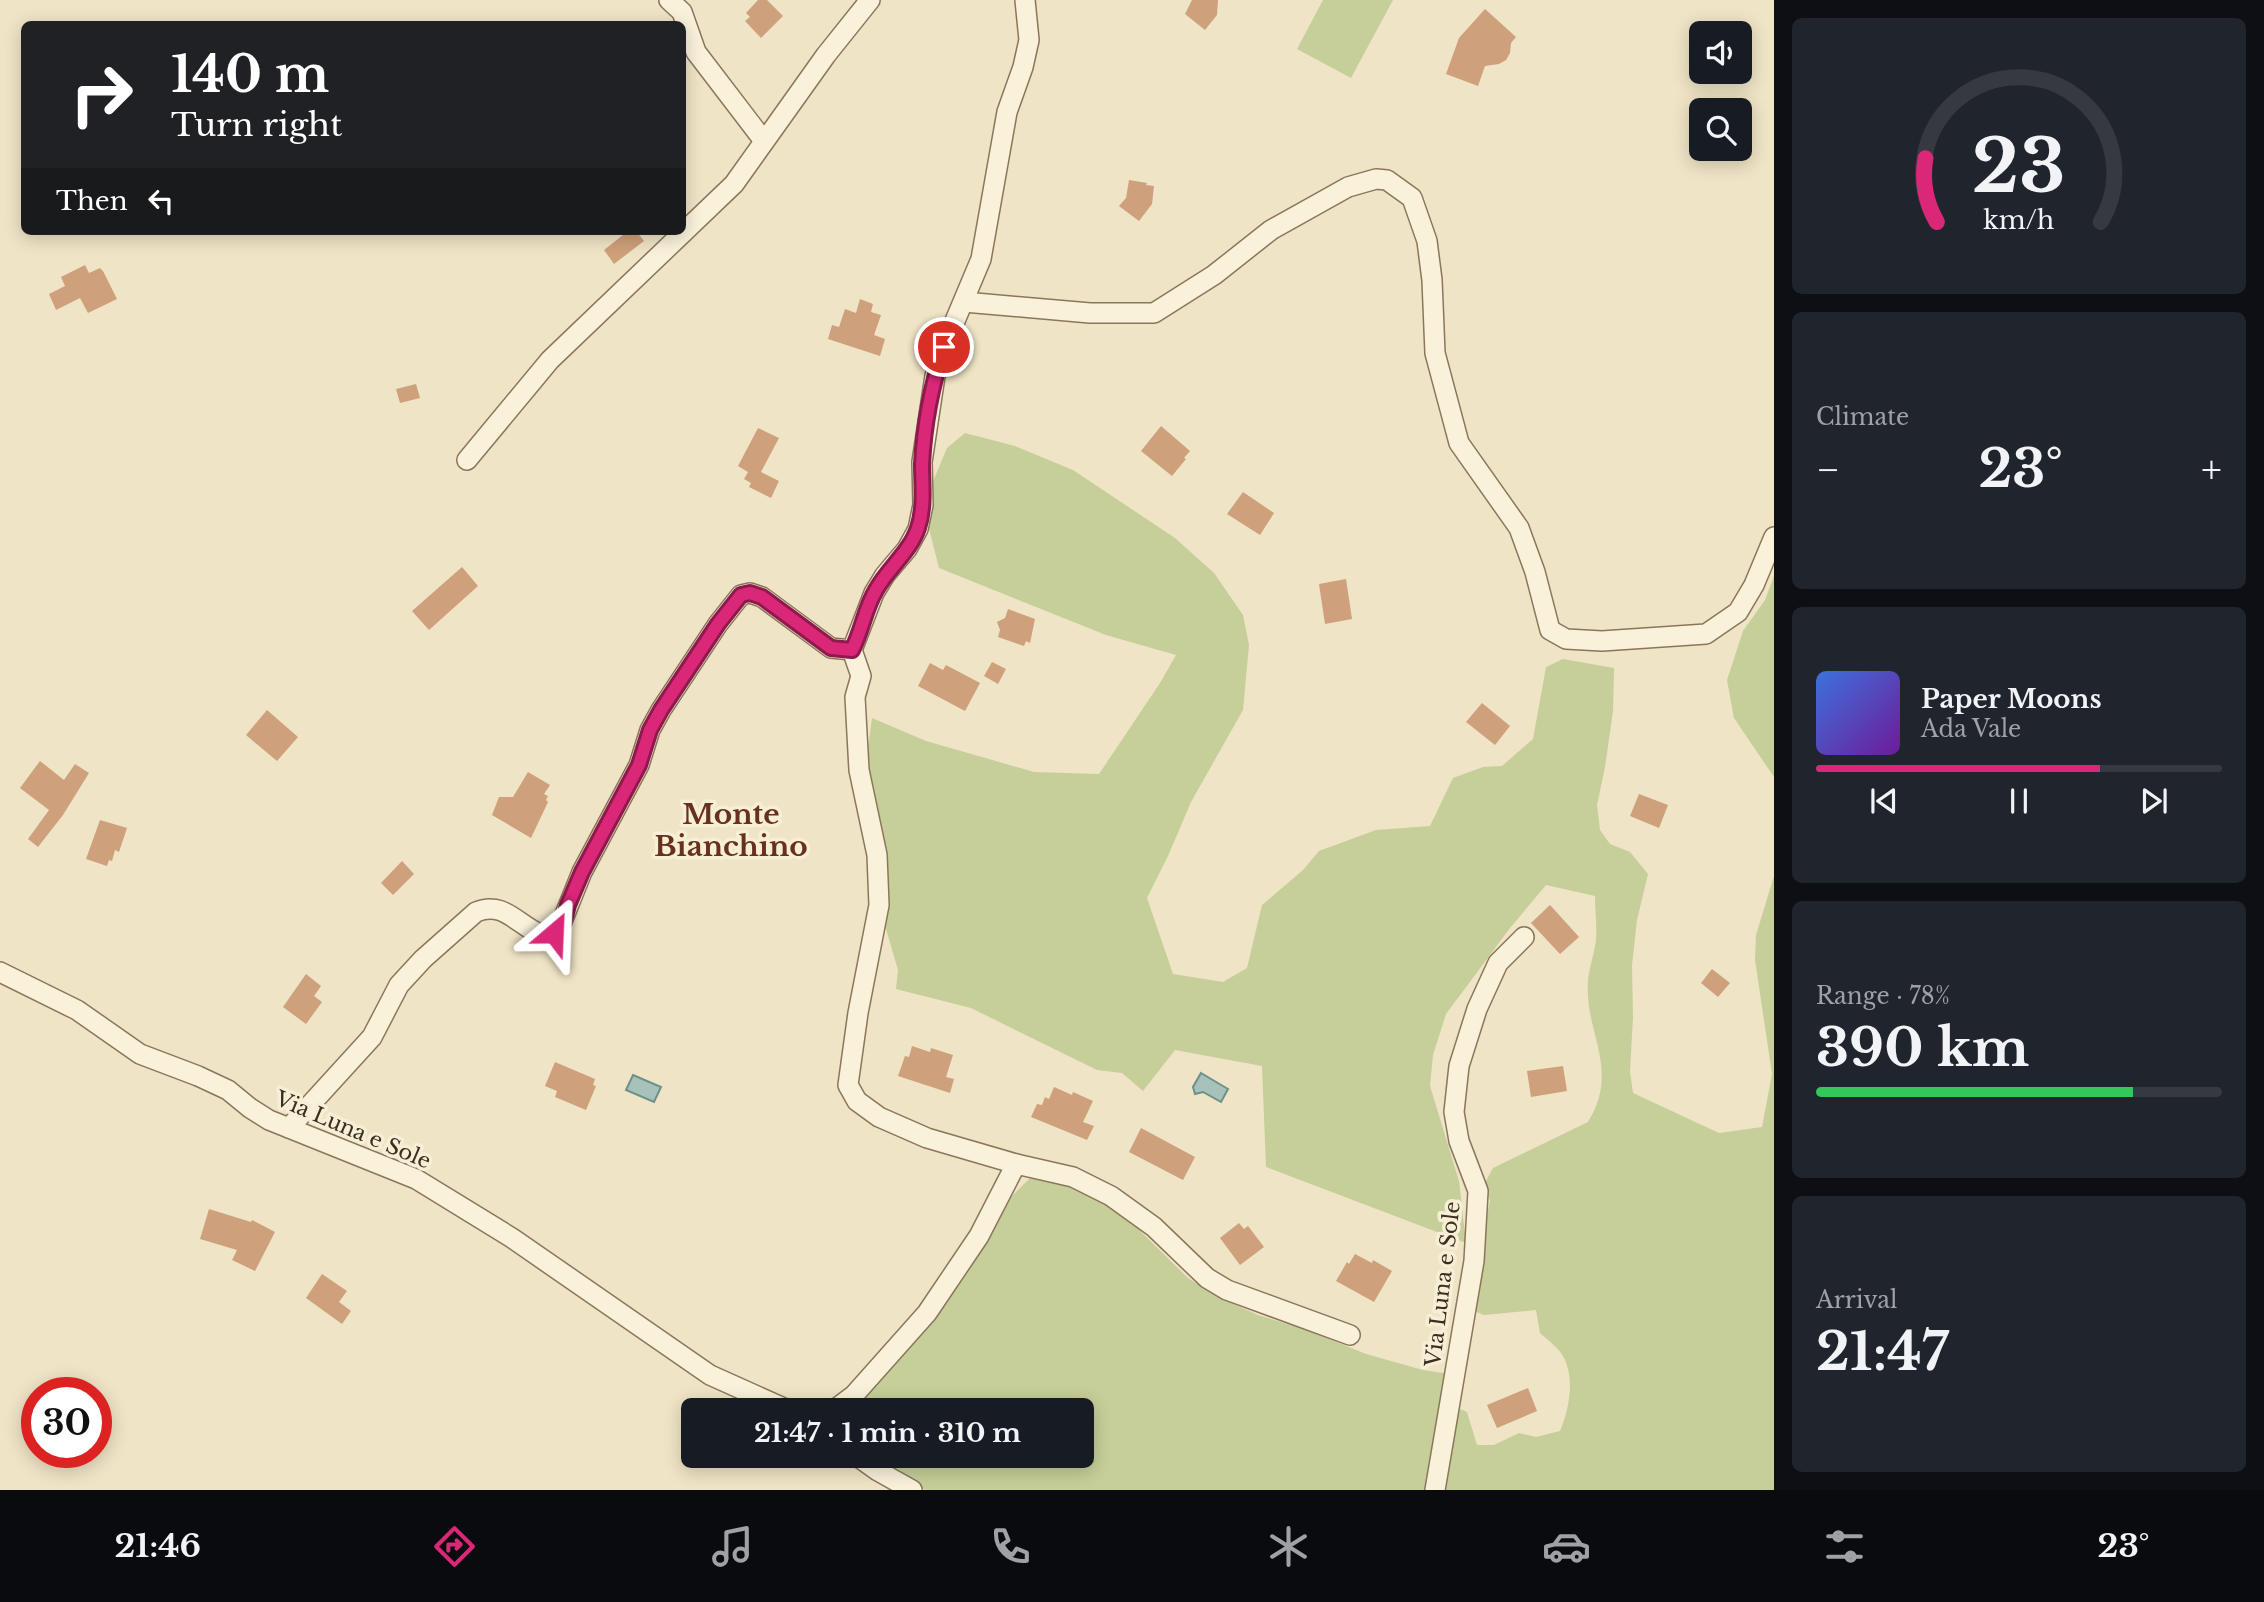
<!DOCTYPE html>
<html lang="en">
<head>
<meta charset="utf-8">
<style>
	body { margin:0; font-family:"Libre Baskerville",serif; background:#20242c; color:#f1f3f6; height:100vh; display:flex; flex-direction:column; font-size:26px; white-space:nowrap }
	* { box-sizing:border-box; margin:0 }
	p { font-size:23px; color:#9ea1a6 }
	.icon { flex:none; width:38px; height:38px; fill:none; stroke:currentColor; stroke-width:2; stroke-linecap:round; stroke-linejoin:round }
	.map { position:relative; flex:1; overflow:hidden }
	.sheet { display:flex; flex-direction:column; gap:18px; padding:18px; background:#0d0f14; width:490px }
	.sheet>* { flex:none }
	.guide { position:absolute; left:21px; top:21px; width:665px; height:214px; border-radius:10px; box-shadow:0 4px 18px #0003; background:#202124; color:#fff; overflow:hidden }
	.buttons { position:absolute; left:1689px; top:21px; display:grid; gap:14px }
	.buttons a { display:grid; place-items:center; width:63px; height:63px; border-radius:10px; background:#171b24; box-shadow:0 4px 18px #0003; font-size:35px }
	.speed { position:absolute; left:21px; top:1377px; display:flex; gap:14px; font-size:35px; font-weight:700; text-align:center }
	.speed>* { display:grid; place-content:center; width:91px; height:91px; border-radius:50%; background:#171b24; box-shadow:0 4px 18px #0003; line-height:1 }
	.speed .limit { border:10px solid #d22; background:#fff; color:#111 }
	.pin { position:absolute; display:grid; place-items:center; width:60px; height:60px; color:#fff; margin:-30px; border:4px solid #fff; border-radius:50%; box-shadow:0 2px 7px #0007 }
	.me { position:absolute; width:77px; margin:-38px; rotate:26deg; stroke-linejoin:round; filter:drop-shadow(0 0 5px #0008) }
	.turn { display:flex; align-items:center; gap:24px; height:147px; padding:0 35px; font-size:32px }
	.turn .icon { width:91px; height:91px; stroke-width:2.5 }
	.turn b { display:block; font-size:49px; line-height:60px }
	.then { display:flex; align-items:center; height:66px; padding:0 35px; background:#0003; gap:14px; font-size:26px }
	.big { font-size:52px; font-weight:700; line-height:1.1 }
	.sheet .tile { flex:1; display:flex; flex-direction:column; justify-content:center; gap:10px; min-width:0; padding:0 24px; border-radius:10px; background:#20242c }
	.sheet .dial { align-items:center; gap:0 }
	.dial svg { height:182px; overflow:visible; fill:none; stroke:#363941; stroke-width:7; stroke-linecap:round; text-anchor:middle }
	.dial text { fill:#f1f3f6; stroke:none }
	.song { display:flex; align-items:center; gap:21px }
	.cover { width:84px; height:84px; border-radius:10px; background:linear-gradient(135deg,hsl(220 70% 55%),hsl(280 70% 35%)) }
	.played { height:7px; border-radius:4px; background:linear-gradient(90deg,#db2777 70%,#363941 70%) }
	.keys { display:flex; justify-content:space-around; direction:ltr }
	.heat { display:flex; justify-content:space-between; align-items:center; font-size:38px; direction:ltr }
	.charge { height:10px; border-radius:5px; background:linear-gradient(90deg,#34c759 78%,#363941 0) }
	.trip { position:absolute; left:681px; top:1398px; width:413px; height:70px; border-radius:10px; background:#171b24; box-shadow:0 4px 18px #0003; font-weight:700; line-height:70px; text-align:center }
	.dock { display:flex; height:112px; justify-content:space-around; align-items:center; background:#090b0e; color:#9ea1a6 }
	.dock .icon { width:49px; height:49px }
	.dock .on { color:#db2777 }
	.dock b { font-size:32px; color:#f1f3f6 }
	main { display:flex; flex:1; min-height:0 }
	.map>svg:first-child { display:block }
	.green { fill:#c6ce99 }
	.water { fill:#a7c2bb; stroke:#6d918a; stroke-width:2 }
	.building { fill:#cea07b }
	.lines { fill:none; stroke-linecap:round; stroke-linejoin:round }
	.street-casing { stroke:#8b765b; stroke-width:22 }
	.street { stroke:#f9f1d9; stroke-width:19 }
	.route-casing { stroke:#8e194d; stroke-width:18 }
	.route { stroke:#db2777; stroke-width:12 }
	.labels { text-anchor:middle; stroke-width:7; stroke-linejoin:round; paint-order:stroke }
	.street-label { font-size:21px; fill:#3b2d1f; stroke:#f6eed5 }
	.district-label { font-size:28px; font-weight:bold; fill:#68301e; stroke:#f6eed5 }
</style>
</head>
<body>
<main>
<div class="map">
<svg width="1774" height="1490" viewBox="0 0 1774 1490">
	<rect width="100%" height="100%" fill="#efe4c6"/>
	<g class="green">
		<path d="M1323,0H1393L1351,78L1297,49Z"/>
		<path d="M965,433L1015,446L1073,470L1175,538L1214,573L1243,615L1249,645L1243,710L1191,802L1168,856L1147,898L1173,974L1223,982L1247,968L1262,905L1303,870L1319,851L1376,830L1430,826L1453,778L1483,767L1502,766L1533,739L1546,667L1563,659L1614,668L1613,711L1605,767L1597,805L1600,830L1610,844L1630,852L1648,874L1637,920L1632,965L1633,1017L1630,1072L1633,1093L1719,1133L1762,1127L1772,1074L1755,960L1756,935L1774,876V1490H1439L1453,1406L1467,1412L1477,1445H1494L1519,1433L1536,1437L1560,1431C1569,1409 1575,1380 1564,1358C1559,1348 1548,1340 1540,1333L1536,1310L1484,1315L1474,1311L1478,1257L1490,1201L1485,1183L1493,1168L1588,1122C1621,1068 1584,1033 1588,981C1589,967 1595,953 1596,939C1597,925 1595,910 1595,896L1546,885L1510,928L1446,1014L1433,1055L1430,1086L1459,1181L1466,1243L1266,1167L1262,1066L1175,1050L1143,1091L1122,1073L1097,1070L971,1008L896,989L898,970L879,905L863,787L872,718L926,741L1034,772L1099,774L1160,683L1176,655L1106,635L939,568L923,505L947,448Z"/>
		<path d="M1774,576V777L1734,718L1727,680L1743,631L1765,600Z"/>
		<path d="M1031,1177L1066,1183L1123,1214L1188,1278L1218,1297L1258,1315L1307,1330L1366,1354L1423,1370L1450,1374L1431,1490H925L875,1456H1082V1410H844L989,1235L1009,1199Z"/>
	</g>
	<g class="water">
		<path d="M1201,1073L1228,1089L1221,1102L1203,1092L1195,1094L1193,1087Z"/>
		<path d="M633,1075L661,1087L654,1102L626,1090Z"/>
	</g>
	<g class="building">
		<path d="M758,0H767L783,16L761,38L745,21L750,17L746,13Z"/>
		<path d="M1192,0H1218L1217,15L1205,30L1185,14Z"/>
		<path d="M1485,9L1516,37L1511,43L1510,53L1506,60L1499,64L1485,66L1478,86L1446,74L1459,38Z"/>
		<path d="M1129,180L1147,183L1146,185L1154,186L1152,204L1139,221L1119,206L1126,198Z"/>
		<path d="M628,231H636L644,241L614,264L604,250Z"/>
		<path d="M85,265L89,273L100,268L103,271L117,299L88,313L80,298L56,310L49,294L65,286L61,277Z"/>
		<path d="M860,299L873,304L871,312L881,315L874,335L885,339L880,356L828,339L832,325L839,327L845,309L856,313Z"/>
		<path d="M416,384L420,398L400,403L396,389Z"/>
		<path d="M1161,426L1190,451L1184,458L1186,459L1172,476L1141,451Z"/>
		<path d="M758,428L779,438L761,472L779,481L771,498L749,487L751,483L744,479L748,472L738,466Z"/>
		<path d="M1243,492L1274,513L1260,535L1227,514Z"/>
		<path d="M462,567L478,586L429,630L412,611Z"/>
		<path d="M1346,579L1352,619L1325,624L1319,584Z"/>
		<path d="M1008,609L1035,619L1030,643L1026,641L1024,646L998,637L1000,630L997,622L1005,618Z"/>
		<path d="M992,662L1006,669L998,684L984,676Z"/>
		<path d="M930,663L943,670L946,665L980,683L965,711L918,686Z"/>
		<path d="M1482,703L1510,726L1495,745L1466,722Z"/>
		<path d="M267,710L298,737L277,761L246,735Z"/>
		<path d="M40,761L64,780L75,764L89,773L63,815L38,847L28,839L49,810L20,788Z"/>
		<path d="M528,772L550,785L544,794L548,796L546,800L548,802L531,838L492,815L499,797H513Z"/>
		<path d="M1639,794L1668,805L1659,828L1630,816Z"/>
		<path d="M100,820L127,828L119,852L115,850L112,861L109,860L107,866L86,859Z"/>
		<path d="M402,861L414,874L393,895L381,883Z"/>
		<path d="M1550,905L1579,937L1560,954L1531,923Z"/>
		<path d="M1712,969L1730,983L1718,997L1701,983Z"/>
		<path d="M306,974L321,986L314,996L322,1002L306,1024L283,1007Z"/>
		<path d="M912,1046L930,1052L931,1048L953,1055L946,1077L954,1079L950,1093L898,1076L905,1056L909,1057Z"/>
		<path d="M555,1062L595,1079L593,1085L596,1086L586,1110L555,1097L557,1091L545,1086Z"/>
		<path d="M1563,1066L1567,1091L1531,1097L1527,1071Z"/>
		<path d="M1054,1087L1072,1095L1073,1092L1093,1101L1083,1122L1094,1126L1087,1140L1031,1117L1037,1104L1042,1105L1045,1097L1049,1099Z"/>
		<path d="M1141,1128L1195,1157L1183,1180L1129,1152Z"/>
		<path d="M209,1209L251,1222L252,1220L275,1232L255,1271L232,1260L237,1250L200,1239Z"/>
		<path d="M1239,1223L1244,1229L1248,1226L1264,1247L1240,1265L1220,1238Z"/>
		<path d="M1355,1254L1372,1263L1373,1260L1392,1271L1374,1302L1336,1281L1347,1262L1349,1264Z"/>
		<path d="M322,1274L347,1291L339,1302L351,1311L342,1324L306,1298Z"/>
		<path d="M1528,1388L1537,1411L1497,1428L1487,1405Z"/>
	</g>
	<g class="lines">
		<defs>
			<g id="street">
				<path d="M669,0L682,12L696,52L764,141"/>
				<path d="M964,302L1090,313H1154L1214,275L1271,230L1348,187L1376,179L1387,180L1412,198L1427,241L1432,280L1435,353L1459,443L1519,528L1535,572L1550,630L1566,639L1602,641L1706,634L1738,612L1754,585L1774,537"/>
				<path d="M467,460L550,360L734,184L826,55L870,0"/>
				<path d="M852,650L861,676L855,697L859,770L877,855L879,905L858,1013L848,1085L857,1101L879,1117L927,1138L1016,1164L1073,1177L1111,1196L1154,1227L1207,1278L1227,1290L1350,1335"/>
				<path d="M0,972L77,1010L140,1054L198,1076L228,1090L250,1108L269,1120L416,1179L512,1238L710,1375L788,1410"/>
				<path d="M289,1128L372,1037L399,985L423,959L476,912C504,900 518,926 542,935H548L559,929L582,872L639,765L650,730L661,710L718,624L741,595L750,593L762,597L831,648L852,650L874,593L885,575L907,549L918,529L923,505L922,462L935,376L944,347L981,259L1007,112L1023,67L1029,40L1025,0"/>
				<path d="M834,1410L854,1395L927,1313L979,1236L1016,1164"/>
				<path d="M857,1456L878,1471L912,1490"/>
				<path d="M1435,1490L1474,1261L1478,1191L1459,1141L1454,1112L1459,1066L1477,1009L1498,963L1524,937"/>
			</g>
		</defs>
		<use href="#street" class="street-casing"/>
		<use href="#street" class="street"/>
	</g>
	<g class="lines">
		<defs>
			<path id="route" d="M554,933L563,924L568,905L582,872L639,765L650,730L661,710L718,624L741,595L750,593L762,597L831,648L852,650C862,631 865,608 876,590C888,568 910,552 918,528C925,507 922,485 922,464C924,425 932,384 944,347"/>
		</defs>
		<use href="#route" class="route-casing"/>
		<use href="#route" class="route"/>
	</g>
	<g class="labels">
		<g class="street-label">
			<text transform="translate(353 1130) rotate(23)" y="7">Via Luna e Sole</text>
			<text transform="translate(1443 1284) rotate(-83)" y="7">Via Luna e Sole</text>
		</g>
		<g class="district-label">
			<text x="731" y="824">Monte<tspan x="731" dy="32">Bianchino</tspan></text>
		</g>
	</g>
</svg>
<div class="buttons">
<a><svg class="icon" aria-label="sound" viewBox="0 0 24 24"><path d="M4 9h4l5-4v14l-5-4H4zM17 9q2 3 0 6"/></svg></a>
<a><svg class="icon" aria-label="search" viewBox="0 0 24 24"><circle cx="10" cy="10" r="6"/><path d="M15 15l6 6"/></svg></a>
</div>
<div class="speed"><div class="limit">30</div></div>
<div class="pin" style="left:944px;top:347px;background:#d93025"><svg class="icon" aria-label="arrive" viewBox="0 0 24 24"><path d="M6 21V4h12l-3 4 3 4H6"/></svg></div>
<svg class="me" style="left:554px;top:933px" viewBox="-20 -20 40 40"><path d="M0-17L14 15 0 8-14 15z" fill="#db2777" stroke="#fff" stroke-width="4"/></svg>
<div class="trip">21:47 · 1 min · 310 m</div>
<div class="guide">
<div class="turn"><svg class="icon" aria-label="right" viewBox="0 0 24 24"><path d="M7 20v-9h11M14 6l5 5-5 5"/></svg><div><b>140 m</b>Turn right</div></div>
<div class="then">Then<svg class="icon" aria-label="left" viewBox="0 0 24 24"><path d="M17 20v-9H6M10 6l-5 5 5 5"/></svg></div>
</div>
</div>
<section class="sheet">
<div class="tile dial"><svg viewBox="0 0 100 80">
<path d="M14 69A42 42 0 1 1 86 69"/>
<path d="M14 69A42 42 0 0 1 9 41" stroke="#db2777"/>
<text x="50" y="56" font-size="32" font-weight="700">23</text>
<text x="50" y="72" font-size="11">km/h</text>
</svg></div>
<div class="tile"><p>Climate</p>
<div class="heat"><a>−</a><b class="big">23°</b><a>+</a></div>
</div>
<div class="tile">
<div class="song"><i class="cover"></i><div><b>Paper Moons</b><p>Ada Vale</p></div></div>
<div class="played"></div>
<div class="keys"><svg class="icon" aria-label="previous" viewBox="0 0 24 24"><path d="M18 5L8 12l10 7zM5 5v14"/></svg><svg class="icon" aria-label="pause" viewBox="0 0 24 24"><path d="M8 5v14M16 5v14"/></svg><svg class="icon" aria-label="next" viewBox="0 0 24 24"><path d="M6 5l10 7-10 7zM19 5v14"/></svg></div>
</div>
<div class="tile"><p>Range · 78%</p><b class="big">390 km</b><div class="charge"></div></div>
<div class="tile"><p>Arrival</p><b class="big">21:47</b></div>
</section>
</main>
<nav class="dock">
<b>21:46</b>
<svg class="icon on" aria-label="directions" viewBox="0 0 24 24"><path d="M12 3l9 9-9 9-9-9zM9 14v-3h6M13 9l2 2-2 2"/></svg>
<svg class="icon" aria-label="music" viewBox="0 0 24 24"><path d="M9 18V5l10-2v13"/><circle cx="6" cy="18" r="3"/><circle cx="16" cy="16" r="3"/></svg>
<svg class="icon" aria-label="phone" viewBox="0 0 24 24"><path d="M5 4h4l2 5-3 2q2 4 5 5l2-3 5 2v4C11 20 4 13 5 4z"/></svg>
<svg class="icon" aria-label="climate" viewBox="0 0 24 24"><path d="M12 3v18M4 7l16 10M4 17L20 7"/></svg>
<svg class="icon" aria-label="car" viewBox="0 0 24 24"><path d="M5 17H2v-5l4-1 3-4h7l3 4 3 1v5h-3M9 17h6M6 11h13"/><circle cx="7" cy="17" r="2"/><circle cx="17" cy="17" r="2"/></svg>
<svg class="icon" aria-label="filters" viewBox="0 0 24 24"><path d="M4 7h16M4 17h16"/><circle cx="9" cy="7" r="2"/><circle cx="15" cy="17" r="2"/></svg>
<b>23°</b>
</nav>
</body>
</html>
